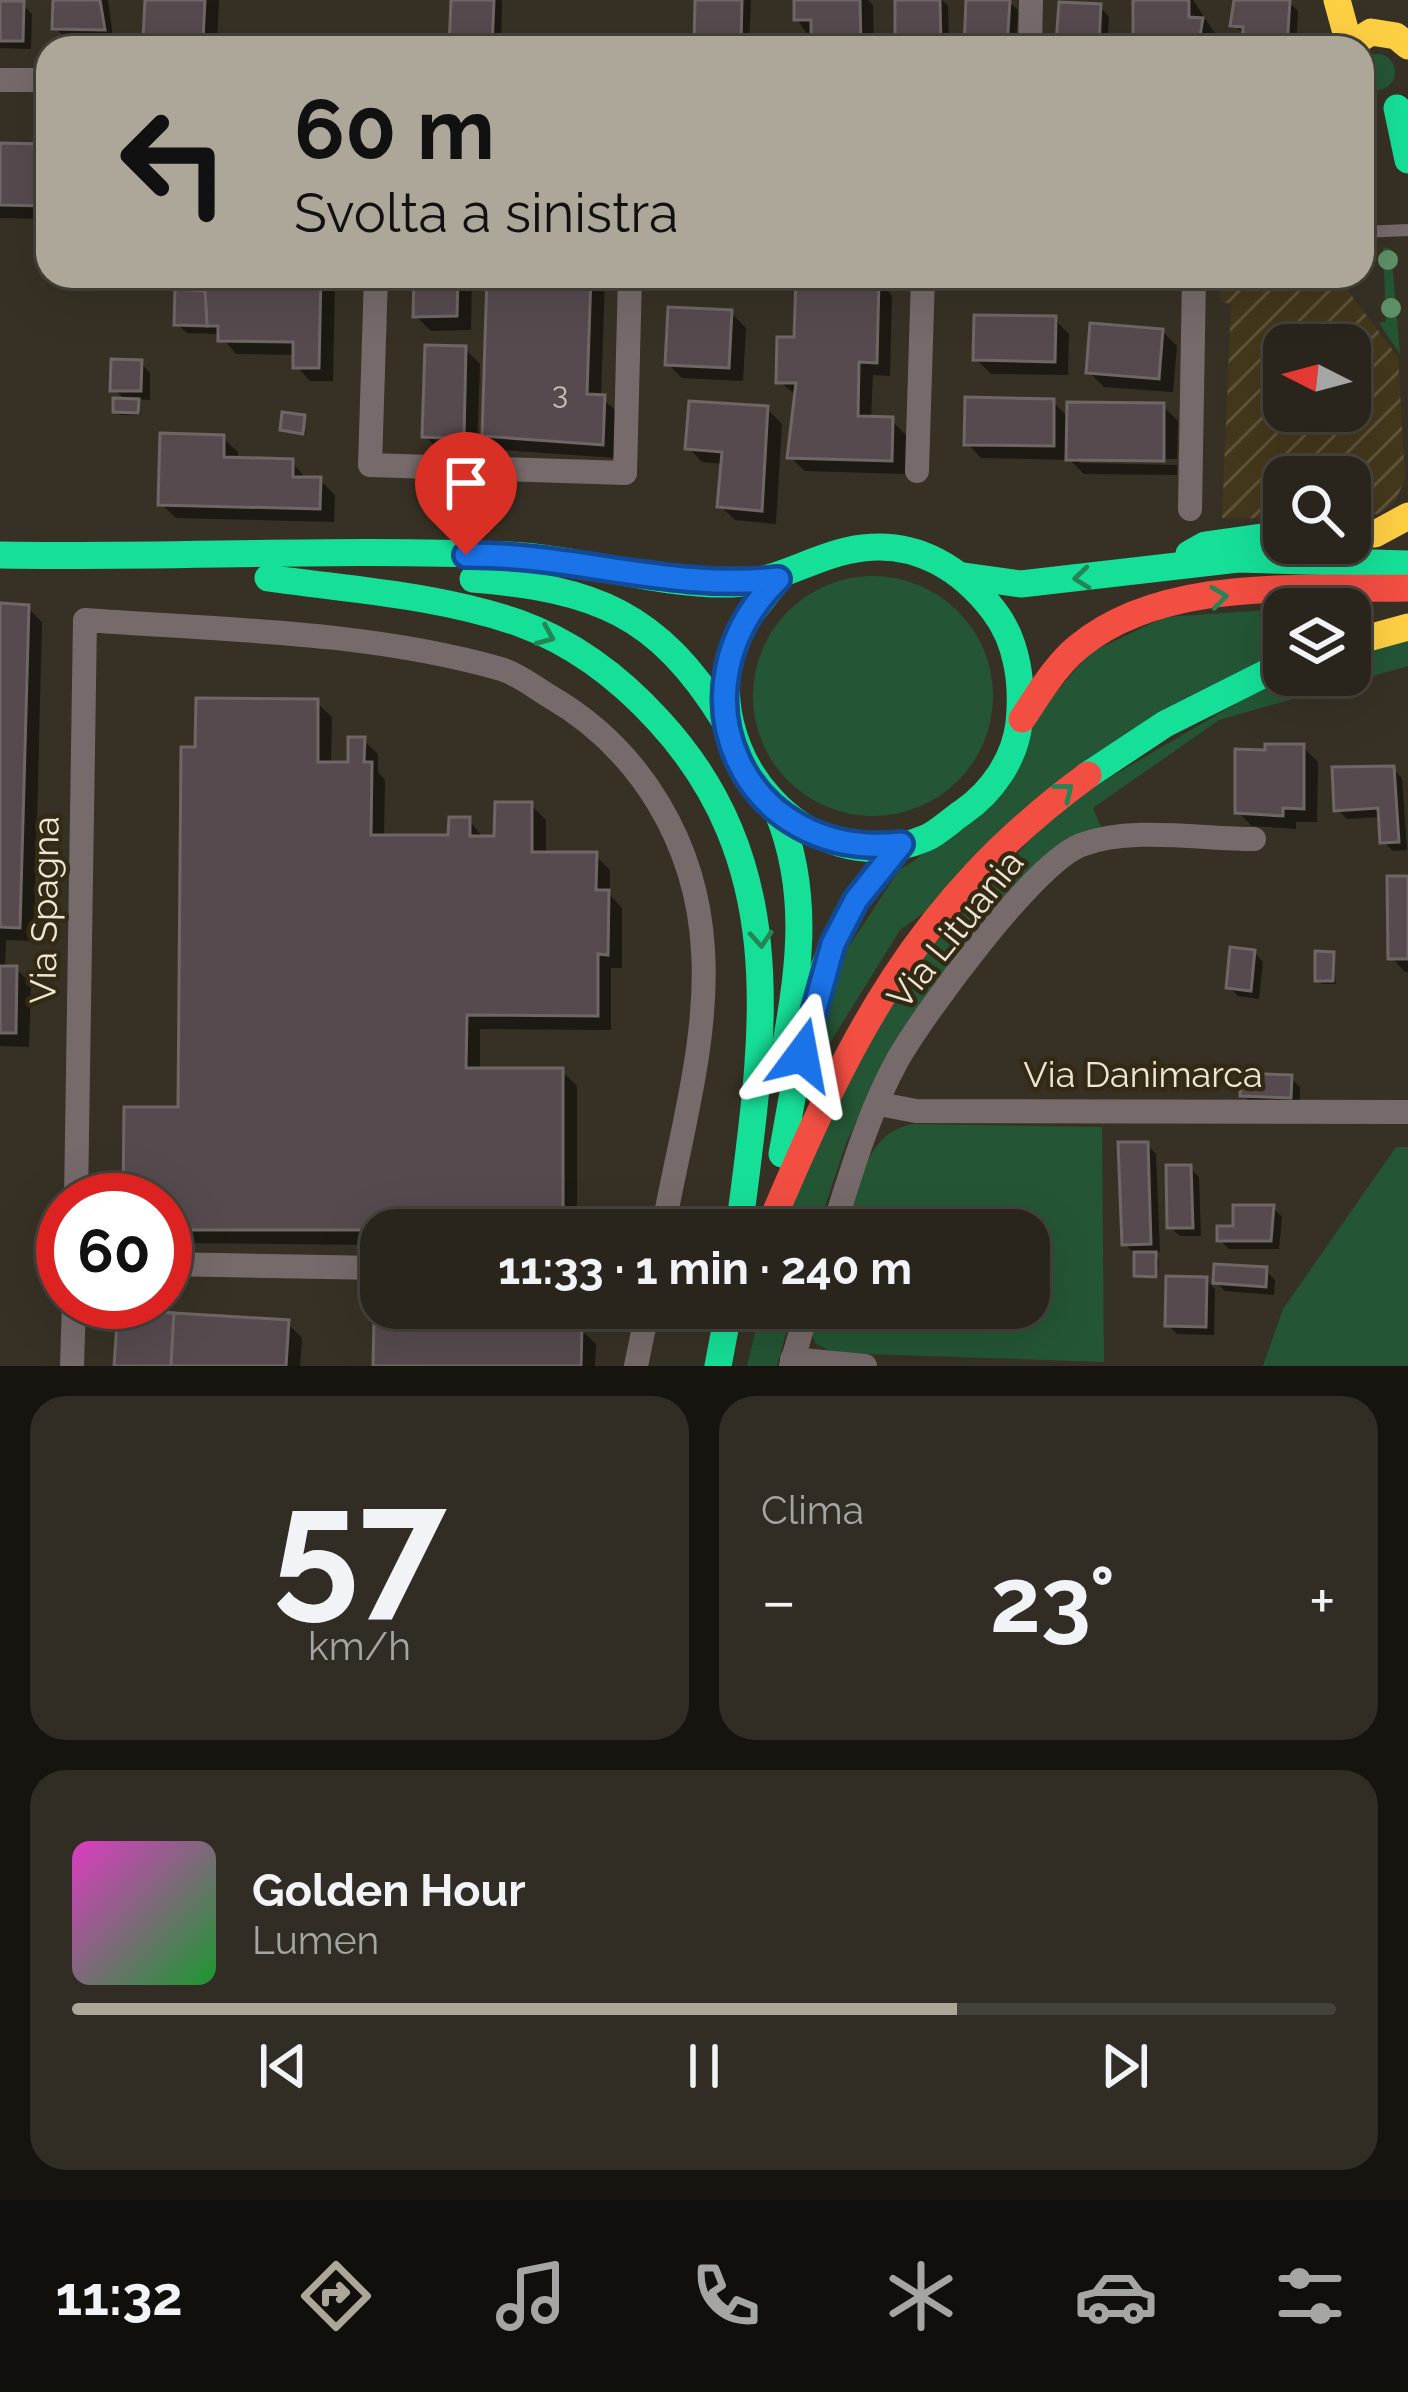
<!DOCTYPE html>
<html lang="it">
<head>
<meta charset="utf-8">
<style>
	body { margin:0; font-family:Raleway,sans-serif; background:#312d25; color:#f1f3f6; height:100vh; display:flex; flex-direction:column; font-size:45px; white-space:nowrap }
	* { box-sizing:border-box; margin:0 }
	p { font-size:39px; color:#a5a5a3 }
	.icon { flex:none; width:66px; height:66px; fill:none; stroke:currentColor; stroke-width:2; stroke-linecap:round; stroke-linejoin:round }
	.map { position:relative; height:1366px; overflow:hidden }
	.side { display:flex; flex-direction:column; gap:30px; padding:30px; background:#17140f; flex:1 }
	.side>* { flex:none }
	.guide { position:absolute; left:36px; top:36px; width:1338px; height:252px; border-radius:36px; box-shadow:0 12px 48px #0002,0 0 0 3px #45423b; background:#ada799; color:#111; overflow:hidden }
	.needle { width:78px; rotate:276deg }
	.buttons { position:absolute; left:1263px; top:324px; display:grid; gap:24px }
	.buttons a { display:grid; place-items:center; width:108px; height:108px; border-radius:24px; background:#29251c; box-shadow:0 12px 48px #0002,0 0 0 3px #45423b; font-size:60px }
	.speed { position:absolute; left:36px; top:1173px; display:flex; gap:24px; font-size:60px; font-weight:700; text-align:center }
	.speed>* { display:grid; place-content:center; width:156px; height:156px; border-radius:50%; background:#29251c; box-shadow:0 12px 48px #0002,0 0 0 3px #45423b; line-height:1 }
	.speed .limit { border:18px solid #d22; background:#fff; color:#111 }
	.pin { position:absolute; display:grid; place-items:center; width:102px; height:102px; color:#fff; margin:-123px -51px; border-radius:50% 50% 50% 0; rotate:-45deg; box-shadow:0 0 12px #0007 }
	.pin .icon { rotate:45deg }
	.me { position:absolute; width:132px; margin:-66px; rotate:13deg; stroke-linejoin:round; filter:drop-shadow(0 0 9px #0008) }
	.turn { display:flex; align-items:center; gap:42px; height:252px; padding:0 60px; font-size:54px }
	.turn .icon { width:156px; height:156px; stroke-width:2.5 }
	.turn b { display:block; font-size:84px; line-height:102px }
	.big { font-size:90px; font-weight:700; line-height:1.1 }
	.side .card { flex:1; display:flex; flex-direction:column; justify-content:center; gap:18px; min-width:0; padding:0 42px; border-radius:36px; background:#312d25 }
	.side .dial { align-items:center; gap:0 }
	.dial b { font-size:156px; line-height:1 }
	.song { display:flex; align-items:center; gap:36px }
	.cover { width:144px; height:144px; border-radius:18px; background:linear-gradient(135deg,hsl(310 70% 55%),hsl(130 70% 35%)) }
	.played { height:12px; border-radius:6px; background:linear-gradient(90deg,#ada799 70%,#45423b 70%) }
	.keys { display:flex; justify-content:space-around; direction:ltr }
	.heat { display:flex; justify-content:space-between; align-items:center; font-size:66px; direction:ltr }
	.side .tiles { flex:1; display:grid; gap:30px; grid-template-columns:1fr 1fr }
	.card:last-child { grid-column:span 2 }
	.trip { position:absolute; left:360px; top:1209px; width:690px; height:120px; border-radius:36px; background:#29251c; box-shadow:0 12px 48px #0002,0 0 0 3px #45423b; font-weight:700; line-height:120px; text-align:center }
	.tabs { display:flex; height:192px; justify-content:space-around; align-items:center; background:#100f0b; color:#a5a5a3 }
	.tabs .icon { width:84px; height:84px }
	.tabs .on { color:#ada799 }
	.tabs b { font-size:54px; color:#f1f3f6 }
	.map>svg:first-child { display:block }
	.industrial { fill:url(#industrial-furrows); fill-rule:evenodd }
	.green { fill:#245635 }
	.shadow { fill:#0007 }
	.building { fill:#564a4e; stroke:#6e6766; stroke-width:3 }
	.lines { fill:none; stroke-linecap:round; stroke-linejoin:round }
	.lane { stroke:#766b6a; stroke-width:12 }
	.street { stroke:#766b6a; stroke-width:24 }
	.fast { stroke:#16e098; stroke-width:27 }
	.slow { stroke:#ffcf43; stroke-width:27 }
	.jam { stroke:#f24e42; stroke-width:27 }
	.tree { fill:#5f9168 }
	.oneway { stroke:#258556 }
	.route-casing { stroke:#114b97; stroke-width:30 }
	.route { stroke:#1a73e8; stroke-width:21 }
	.labels { text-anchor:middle; stroke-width:9; stroke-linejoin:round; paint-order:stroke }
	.number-label { font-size:30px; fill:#c6bfb6 }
	.street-label { font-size:36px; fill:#ece6d8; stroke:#342a14 }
</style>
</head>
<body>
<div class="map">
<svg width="1408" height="1366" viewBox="0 0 1408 1366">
	<defs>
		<pattern id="industrial-furrows" width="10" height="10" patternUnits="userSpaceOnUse" patternTransform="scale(3)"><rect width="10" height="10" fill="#44381c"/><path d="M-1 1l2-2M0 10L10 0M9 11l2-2" fill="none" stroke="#5f553c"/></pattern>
	</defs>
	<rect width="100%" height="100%" fill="#373125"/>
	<path class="industrial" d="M1220,276H1337L1398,357L1405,479L1395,502L1381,513L1350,519V477H1284V519L1222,518L1231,304L1220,302ZM1284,345H1350V411H1284Z"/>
	<g class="green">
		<circle cx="1377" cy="72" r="18"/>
		<path d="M1383,247L1391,249L1400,354L1379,323L1386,321Z"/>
		<circle cx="873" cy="696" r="120"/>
		<path d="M1342,605L1345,609H1284V650L900,930L815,1067L831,974L899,870L917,859L1089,653L1165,617Z"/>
		<path d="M1408,636V666L1219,720L1093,808L1102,829L1067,838L1034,868L887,1057L846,1143L817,1230H782L878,1005L1061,806L1285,675H1350V652Z"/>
		<path d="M914,1124L1102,1127L1104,1362L835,1353L816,1344L812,1335L820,1308H1029V1230H844C858,1189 865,1131 914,1124Z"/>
		<path d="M1396,1147H1408V1366H1263L1283,1309Z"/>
		<path d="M761,1308H793L777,1366H747Z"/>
	</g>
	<g class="shadow">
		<path d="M8,0H18L32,14L31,49L0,48V4H12Z"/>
		<path d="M56,0H108L113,38L65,37L55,28Z"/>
		<path d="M148,0H219L217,48H157L146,37Z"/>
		<path d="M454,0H502L501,48H452Z"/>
		<path d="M698,0H751L749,48H702L697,43Z"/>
		<path d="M797,0H868L873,5L874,48H817L797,19Z"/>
		<path d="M898,0H942L948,6L949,48H898Z"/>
		<path d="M969,0L1008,1L1018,10L1016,48H967Z"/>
		<path d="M1136,0H1193L1216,35L1214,48H1138Z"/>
		<path d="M1237,0L1288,2L1298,11L1296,48H1249L1246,35L1233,25Z"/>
		<path d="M1100,7L1109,17L1107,48H1065L1060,42Z"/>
		<path d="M1362,144L1373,148V161H1362Z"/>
		<path d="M0,146L48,150V219L0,218Z"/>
		<path d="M158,276H335L333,381H310L296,366V355L236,354L219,334L187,333L177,324L179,282Z"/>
		<path d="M417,276H605L601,398L618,412L616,458L499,450L485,435L490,280L472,279L471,330L431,331L416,316Z"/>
		<path d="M679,276H736V280Z"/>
		<path d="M799,276H876L892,296L890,376L873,375L871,420H891L906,435L905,474L805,471L790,457L797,396L779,381L797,340Z"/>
		<path d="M969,276H1066V287L979,286Z"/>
		<path d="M1121,276H1173V281L1125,280Z"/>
		<path d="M731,313L746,328L743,381L682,378L668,364Z"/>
		<path d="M1054,319L1069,334L1068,375L991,374L976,359Z"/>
		<path d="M1162,331L1177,346L1173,392L1104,387L1089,372Z"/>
		<path d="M465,349L480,364L477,452L440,451L425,436Z"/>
		<path d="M141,363L150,373V400L135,399L141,415H120L116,411L126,401L114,389Z"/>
		<path d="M1053,402L1070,419L1163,406L1178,421L1177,459L1080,457V463L1177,465V475L1084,474L1070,460L981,458L967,443Z"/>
		<path d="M767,409L782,424L776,524L735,520L720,506L724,464L702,462L688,447Z"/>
		<path d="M304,418L306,436L283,429Z"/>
		<path d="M223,438L238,452V461L292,462L307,480H320L335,495L334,522L176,518L161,504Z"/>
		<path d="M0,606L27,607L42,622L34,941L6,940L5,969H16L31,983L29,1047L0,1046Z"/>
		<path d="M317,703L332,717L331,765H351L363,740L378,754V772L385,780L384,838H451L469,820L484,839H497L531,805L546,820V855H595L610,870V895L622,908V968H611V1030L480,1029V1071H562L577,1086V1230H381V1245L165,1243V1200H126L181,1110L198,750Z"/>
		<path d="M1303,747L1318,762L1317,822H1296V829L1252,826L1238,812Z"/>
		<path d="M1393,769L1402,778L1407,850L1393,851L1383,841L1382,817L1347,819L1337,809Z"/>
		<path d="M1408,879V972H1405L1391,957Z"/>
		<path d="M1254,952L1263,962L1259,999L1238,996L1229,987Z"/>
		<path d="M1333,955L1336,984H1322L1318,980Z"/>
		<path d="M1291,1078L1300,1087V1106L1252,1104L1243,1095Z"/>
		<path d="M1147,1145L1156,1154L1160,1252L1153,1253L1159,1259L1158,1279L1137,1275L1134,1253L1125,1244Z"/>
		<path d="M1190,1168L1199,1177L1201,1236H1180L1170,1227Z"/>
		<path d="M1273,1208L1282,1217L1279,1249H1229L1220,1240Z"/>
		<path d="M1265,1270L1275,1280L1274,1295L1225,1291L1216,1282Z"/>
		<path d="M1206,1280L1215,1289L1214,1335L1177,1334L1168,1325Z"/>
		<path d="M121,1312L287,1323L302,1338L300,1366H117Z"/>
		<path d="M377,1322L581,1330L596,1344L595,1366H376Z"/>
	</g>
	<g class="building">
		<path d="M53,0H100L105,30L52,29Z"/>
		<path d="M145,0H205L203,40L143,38Z"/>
		<path d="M451,0H494L492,48H449Z"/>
		<path d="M695,0H742L741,45L694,44Z"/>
		<path d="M794,0H860L861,45L811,46V20H794Z"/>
		<path d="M895,0H940L941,48H895Z"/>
		<path d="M966,0H1010L1007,48H964Z"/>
		<path d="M1133,0H1189V17L1203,18L1198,48H1133Z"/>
		<path d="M1234,0H1290L1287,48L1242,45L1243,27L1230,26Z"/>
		<path d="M0,1H24L23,41H0Z"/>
		<path d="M1059,2L1101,4L1099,46L1056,43Z"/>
		<path d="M577,41L626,42V48H577Z"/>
		<path d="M0,143L46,144L45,206L0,205Z"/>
		<path d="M176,276H321L319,368H293V342L218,341V326H207L205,291L175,289Z"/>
		<path d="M414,276H458L457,316L413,317Z"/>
		<path d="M487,276H591L587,394L605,395L603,445L482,436Z"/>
		<path d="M796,276L879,279L877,363L859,362L858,416L893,417L892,461L787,458L796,383H776L777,337H794Z"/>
		<path d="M175,289L205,291L207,326L174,325Z"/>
		<path d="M668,307L732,310L729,368L665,365Z"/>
		<path d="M974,315L1056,316L1055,362L973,360Z"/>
		<path d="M1090,323L1163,329L1159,379L1086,373Z"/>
		<path d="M425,345L466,346L464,439L422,437Z"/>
		<path d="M111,359L142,360L141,391H110Z"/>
		<path d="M965,397L1054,399V446L964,445Z"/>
		<path d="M113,398L139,399L138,413L113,412Z"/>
		<path d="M689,401L768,406L762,511L717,507L722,452L685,449Z"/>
		<path d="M1067,402L1164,403V461L1066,460Z"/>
		<path d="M282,412L305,415L303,434L280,430Z"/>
		<path d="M160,433L224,435V457L293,459V477H321L320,509L158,505Z"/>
		<path d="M0,603L29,605L20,928L0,927Z"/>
		<path d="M196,698L318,699V762H348V737H365L364,762H372L371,835H448L449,817H470V836H494L495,802H532V852H597L596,890H609L608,955L598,954V1016L467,1015L466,1068H563V1230H165V1200H123L124,1107H178L181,747H195Z"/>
		<path d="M1265,744H1304V809L1283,808V816L1235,813V749L1265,750Z"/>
		<path d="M1394,766L1399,842L1380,843L1378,808L1334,811L1332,767Z"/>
		<path d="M1387,876H1408V959H1388Z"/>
		<path d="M1230,947L1255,950L1251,991L1226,988Z"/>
		<path d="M1315,951L1334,952L1333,981H1315Z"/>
		<path d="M0,966H17L16,1033H0Z"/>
		<path d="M1241,1073L1292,1075L1291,1098L1240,1096Z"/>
		<path d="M1118,1142H1148L1151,1244L1122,1245Z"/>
		<path d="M1166,1165H1191L1193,1228H1167Z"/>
		<path d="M1233,1205H1274L1271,1241H1217V1226H1233Z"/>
		<path d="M1134,1252H1156V1277L1134,1276Z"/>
		<path d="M1214,1264L1267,1267L1266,1287L1213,1283Z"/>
		<path d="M1166,1276L1207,1277L1206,1327L1165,1326Z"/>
		<path d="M118,1309L174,1313L171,1366H114Z"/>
		<path d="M174,1313L289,1320L286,1366H171Z"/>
		<path d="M374,1319L582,1327L581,1366H373Z"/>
	</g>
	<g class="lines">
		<path class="lane" d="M1362,232L1408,230"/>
		<g class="street">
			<path d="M1030,48L1031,0"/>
			<path d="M0,80H48"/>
			<path d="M376,276L370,465L625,473L630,276"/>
			<path d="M917,471L923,276"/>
			<path d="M1190,509L1194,276"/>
			<path d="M879,1104L916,1111L1408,1112"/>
			<path d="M76,1200L85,620C223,630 367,631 501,669C518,674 534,687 549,696C641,749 697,844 703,950C709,1041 679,1140 663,1230"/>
			<path d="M833,1230C851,1173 869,1111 898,1059C925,1012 1034,863 1081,845C1132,826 1200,839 1254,839"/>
			<path d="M165,1264L381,1268"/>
			<path d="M792,1359L865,1366"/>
			<path d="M72,1366L74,1302"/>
			<path d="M636,1366L648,1308"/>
			<path d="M791,1366L808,1308"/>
		</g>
		<g class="fast">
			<path d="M1397,108L1408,160"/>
			<path d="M1189,554L1205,545L1284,534"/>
			<path d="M0,555C169,558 339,548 508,555C583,558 657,586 732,584C779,583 817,553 863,548C917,541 962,569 994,611C1018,642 1023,685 1019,723C1015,759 992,792 963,812C951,820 939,832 926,838C808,888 692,749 736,638C745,618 765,597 778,579"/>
			<path d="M964,576L1021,584L1238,559L1408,564"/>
			<path d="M268,578C352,590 438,595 519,623C574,643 620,678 659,721C796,870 762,1046 739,1230"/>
			<path d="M473,579C595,589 658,613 724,720"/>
			<path d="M1088,775L1165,724L1284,664"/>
			<path d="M778,813C813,900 797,982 781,1071"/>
			<path d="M782,1154C798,1069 808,978 855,903C868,882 886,864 901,844"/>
			<path d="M718,1366L729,1308"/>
		</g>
		<g class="slow">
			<path d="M1337,0L1349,44"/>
			<path d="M1346,48L1371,32L1396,36L1408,46"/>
			<path d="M1350,534H1375L1408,516"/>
			<path d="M1350,643L1408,627"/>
		</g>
		<g class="jam">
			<path d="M1022,719C1039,694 1055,666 1078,647C1164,576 1304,590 1408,588"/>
			<path d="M768,1230C848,1040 917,900 1088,775"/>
		</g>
	</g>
	<g class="tree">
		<circle cx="1388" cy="260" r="10"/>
		<circle cx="1391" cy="308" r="10"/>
	</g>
	<defs><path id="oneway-chevron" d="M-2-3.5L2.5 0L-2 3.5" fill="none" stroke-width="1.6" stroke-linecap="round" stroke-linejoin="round" transform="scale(3)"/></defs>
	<g class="oneway">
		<use href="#oneway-chevron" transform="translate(1082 578) rotate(174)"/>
		<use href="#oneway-chevron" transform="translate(1219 597) rotate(-7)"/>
		<use href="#oneway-chevron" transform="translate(546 636) rotate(23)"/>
		<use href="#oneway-chevron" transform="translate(1065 791) rotate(-39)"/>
		<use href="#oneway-chevron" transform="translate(761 939) rotate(86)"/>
	</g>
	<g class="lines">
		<defs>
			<path id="route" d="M466,555C572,554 673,591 778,579C665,690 743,862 901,844L856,900L833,944L802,1055"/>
		</defs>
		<use href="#route" class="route-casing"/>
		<use href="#route" class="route"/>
	</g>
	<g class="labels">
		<g class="number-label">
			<text x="560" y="404">3</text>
		</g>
		<g class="street-label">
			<text transform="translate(44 910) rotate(-89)" y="13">Via Spagna</text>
			<text transform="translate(955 929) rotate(-51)" y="13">Via Lituania</text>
			<text x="1143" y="1087">Via Danimarca</text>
		</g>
	</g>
</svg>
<div class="buttons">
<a><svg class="needle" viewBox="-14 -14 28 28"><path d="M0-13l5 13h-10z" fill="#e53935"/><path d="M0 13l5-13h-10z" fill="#a5a5a3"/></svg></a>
<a><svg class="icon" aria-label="search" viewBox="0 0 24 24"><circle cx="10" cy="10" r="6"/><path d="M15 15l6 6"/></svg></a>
<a><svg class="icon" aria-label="layers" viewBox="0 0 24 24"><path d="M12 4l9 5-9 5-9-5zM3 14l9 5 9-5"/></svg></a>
</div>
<div class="speed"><div class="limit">60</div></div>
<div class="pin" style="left:466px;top:555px;background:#d93025"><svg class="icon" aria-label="arrive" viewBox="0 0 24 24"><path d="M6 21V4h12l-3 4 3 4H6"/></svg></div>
<svg class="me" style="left:802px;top:1055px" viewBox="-20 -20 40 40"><path d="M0-17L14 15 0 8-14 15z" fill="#1a73e8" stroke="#fff" stroke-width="4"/></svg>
<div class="trip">11:33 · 1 min · 240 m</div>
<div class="guide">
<div class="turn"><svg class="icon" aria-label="left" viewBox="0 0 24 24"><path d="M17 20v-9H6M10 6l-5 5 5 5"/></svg><div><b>60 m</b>Svolta a sinistra</div></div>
</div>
</div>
<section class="side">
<div class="tiles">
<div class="card dial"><b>57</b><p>km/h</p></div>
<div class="card"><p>Clima</p>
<div class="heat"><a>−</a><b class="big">23°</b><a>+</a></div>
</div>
<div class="card">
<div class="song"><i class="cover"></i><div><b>Golden Hour</b><p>Lumen</p></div></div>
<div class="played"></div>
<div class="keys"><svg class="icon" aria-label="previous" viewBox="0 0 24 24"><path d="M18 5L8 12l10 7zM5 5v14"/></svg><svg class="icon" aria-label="pause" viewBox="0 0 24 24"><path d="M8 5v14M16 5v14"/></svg><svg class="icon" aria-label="next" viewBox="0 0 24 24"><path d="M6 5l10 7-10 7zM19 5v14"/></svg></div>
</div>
</div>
</section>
<nav class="tabs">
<b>11:32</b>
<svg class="icon on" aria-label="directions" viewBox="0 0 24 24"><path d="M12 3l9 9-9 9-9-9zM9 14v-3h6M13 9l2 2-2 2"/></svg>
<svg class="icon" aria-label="music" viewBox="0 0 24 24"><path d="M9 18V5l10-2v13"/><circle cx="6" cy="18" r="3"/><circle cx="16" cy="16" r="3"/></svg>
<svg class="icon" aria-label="phone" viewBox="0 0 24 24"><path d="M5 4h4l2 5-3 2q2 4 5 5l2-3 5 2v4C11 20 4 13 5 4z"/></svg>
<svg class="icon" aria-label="climate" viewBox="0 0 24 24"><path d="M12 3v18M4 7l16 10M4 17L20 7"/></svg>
<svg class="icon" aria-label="car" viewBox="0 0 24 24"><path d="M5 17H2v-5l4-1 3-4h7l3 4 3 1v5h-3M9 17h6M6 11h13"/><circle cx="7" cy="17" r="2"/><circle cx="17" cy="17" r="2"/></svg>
<svg class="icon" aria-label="filters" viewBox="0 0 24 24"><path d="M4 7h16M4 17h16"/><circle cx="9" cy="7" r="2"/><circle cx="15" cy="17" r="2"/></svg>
</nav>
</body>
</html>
